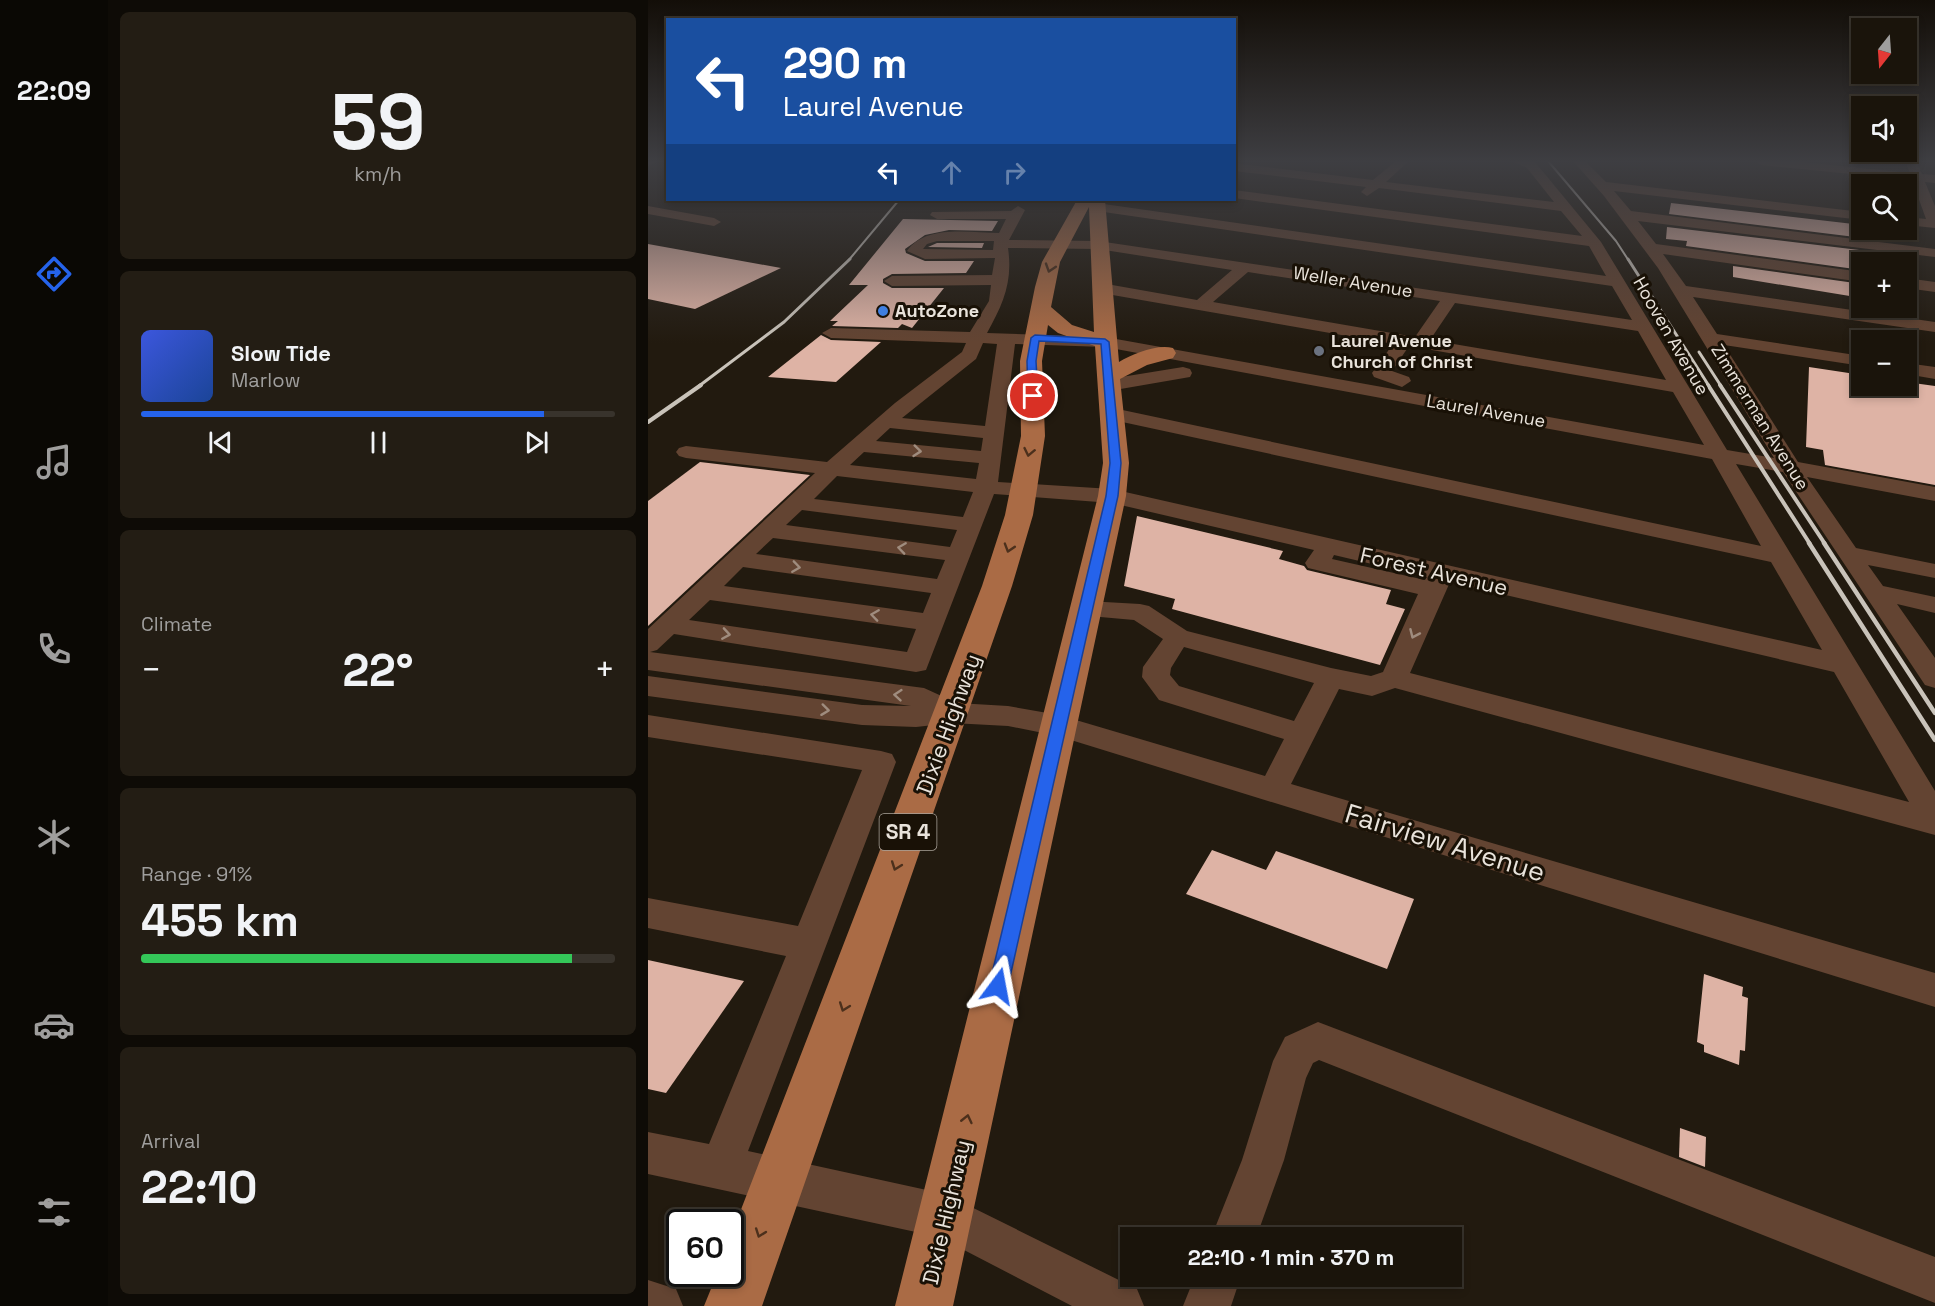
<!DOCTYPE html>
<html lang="en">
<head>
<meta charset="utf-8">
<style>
	body { margin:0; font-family:"Space Grotesk",sans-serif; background:#231d14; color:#f1f3f6; height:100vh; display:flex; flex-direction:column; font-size:22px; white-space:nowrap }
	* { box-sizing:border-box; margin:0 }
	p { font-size:20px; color:#9f9e9d }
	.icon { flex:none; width:33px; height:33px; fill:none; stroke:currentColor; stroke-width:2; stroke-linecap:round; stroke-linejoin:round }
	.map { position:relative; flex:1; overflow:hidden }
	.drawer { display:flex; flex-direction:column; gap:12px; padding:12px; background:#0e0b06; width:540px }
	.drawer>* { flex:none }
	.hud { position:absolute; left:18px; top:18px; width:570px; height:183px; border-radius:0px; box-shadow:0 3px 9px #0003,0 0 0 2px #38332c; background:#1a4fa0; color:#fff; overflow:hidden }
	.needle { width:39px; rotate:197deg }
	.fabs { position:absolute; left:1203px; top:18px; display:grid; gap:12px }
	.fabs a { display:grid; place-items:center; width:66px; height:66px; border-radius:0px; background:#1a140b; box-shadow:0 3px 9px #0003,0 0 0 2px #38332c; font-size:30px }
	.speed { position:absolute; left:18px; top:1209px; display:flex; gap:12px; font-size:30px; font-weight:700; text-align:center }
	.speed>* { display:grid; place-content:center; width:78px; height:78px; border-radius:50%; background:#1a140b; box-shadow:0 3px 9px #0003,0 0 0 2px #38332c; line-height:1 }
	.speed .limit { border:3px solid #111; border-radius:9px; background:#fff; color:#111 }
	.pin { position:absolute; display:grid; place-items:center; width:51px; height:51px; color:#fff; margin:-26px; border:3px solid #fff; border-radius:50%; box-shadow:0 2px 6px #0007 }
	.me { position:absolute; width:66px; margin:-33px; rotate:13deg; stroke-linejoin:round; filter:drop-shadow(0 0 4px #0008) }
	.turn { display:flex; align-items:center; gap:21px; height:126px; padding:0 18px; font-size:27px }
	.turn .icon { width:78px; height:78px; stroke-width:2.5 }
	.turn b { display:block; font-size:42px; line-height:51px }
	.lanes { display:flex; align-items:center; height:57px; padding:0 18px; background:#0003; justify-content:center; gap:30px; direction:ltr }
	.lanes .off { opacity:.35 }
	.big { font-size:45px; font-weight:600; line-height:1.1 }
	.drawer .widget { flex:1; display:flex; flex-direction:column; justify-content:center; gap:9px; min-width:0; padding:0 21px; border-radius:9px; background:#231d14 }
	.drawer .dial { align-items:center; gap:0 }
	.dial b { font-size:78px; line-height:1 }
	.song { display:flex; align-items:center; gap:18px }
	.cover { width:72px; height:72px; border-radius:9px; background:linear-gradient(135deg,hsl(230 70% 55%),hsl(220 70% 35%)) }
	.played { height:6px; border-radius:3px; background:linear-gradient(90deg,#2563eb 85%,#38332c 85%) }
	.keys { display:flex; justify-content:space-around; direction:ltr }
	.heat { display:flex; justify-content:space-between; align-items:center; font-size:33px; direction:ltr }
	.charge { height:9px; border-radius:4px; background:linear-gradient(90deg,#34c759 91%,#38332c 0) }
	.trip { position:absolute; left:472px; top:1227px; width:342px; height:60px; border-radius:0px; background:#1a140b; box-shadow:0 3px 9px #0003,0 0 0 2px #38332c; font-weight:600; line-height:60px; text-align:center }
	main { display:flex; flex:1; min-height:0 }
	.dock { display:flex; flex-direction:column; width:108px; justify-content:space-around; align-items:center; background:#0a0804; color:#9f9e9d }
	.dock .icon { width:42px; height:42px }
	.dock .active { color:#2563eb }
	.dock b { font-size:27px; color:#f1f3f6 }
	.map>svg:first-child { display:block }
	.building { fill:#deb3a5 }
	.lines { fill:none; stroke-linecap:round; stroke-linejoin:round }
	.minor { fill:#634432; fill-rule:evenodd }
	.major { fill:#aa6b45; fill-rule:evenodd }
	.rail-far3 { stroke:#c9c3ba; stroke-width:2 }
	.rail-far2 { stroke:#c9c3ba; stroke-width:3 }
	.rail-far1 { stroke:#c9c3ba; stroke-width:4 }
	.rail { stroke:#c9c3ba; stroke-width:4.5 }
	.oneway { stroke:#4c301c }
	.oneway2 { stroke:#9f8c7e }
	.route { fill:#2563eb; stroke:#184099; stroke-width:1.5 }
	.shop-dot { fill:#3f7fe0; stroke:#191106; stroke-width:2 }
	.worship-dot { fill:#6b7280; stroke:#191106; stroke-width:2 }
	.labels { text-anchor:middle; stroke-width:6; stroke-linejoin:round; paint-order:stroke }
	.far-street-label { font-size:18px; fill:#e9e3db; stroke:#191106 }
	.far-poi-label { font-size:18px; font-weight:bold; fill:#e9e3db; stroke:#191106; text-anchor:start }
	.shield { fill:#191106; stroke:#aba49b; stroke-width:1.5 }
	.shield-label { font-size:21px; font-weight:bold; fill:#e9e3db }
	.street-label { font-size:22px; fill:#e9e3db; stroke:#191106 }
	.near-street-label { font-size:27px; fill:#e9e3db; stroke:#191106 }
</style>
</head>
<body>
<main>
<nav class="dock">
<b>22:09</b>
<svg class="icon active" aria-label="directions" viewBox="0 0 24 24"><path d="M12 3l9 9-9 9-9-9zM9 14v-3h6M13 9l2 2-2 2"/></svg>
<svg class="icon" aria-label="music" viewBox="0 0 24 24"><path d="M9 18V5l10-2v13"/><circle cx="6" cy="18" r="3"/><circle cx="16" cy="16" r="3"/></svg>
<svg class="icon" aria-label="phone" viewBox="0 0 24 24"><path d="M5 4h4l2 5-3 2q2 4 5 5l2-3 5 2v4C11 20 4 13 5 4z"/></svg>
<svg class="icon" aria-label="climate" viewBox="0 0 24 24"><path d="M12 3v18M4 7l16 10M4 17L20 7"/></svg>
<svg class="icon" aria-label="car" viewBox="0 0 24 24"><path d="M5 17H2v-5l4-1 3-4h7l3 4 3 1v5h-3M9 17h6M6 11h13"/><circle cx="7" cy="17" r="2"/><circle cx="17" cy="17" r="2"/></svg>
<svg class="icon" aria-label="filters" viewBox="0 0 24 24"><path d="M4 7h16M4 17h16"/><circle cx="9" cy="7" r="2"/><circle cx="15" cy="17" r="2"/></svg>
</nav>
<section class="drawer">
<div class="widget dial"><b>59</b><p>km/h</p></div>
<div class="widget">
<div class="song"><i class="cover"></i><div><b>Slow Tide</b><p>Marlow</p></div></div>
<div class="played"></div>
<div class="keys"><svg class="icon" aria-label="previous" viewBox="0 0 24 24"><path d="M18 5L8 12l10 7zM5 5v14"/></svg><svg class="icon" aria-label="pause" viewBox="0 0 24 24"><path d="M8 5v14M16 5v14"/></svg><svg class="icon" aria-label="next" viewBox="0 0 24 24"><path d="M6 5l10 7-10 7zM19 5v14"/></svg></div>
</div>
<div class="widget"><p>Climate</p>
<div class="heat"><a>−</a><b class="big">22°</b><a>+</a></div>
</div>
<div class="widget"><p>Range · 91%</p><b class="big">455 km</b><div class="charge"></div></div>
<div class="widget"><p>Arrival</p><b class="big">22:10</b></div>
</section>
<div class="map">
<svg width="1287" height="1306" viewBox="0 0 1287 1306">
	<rect width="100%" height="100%" fill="#221a0f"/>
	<g class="building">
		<path d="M1023,203L1214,225V230H1243L1248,242L1021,214Z"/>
		<path d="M255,219L350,221L344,231L301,230L277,235L257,249L258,253L277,261H326L318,273L244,274L235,279V283L244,288H296L264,328L254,324L250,328L184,326L190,321H182L220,285H201Z"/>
		<path d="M1019,227L1253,255L1256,262H1214V270L1038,246L1039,241L1018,239Z"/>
		<path d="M289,243H336L334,248L280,247Z"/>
		<path d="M0,244L133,268L47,309L0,299Z"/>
		<path d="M1085,266L1214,284V298L1085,277Z"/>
		<path d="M173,335L183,340L233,342L188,382L120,377Z"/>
		<path d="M1161,367L1214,375V386H1258V382L1287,386V485L1177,465L1175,450L1158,447Z"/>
		<path d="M52,462L162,475L0,626V501Z"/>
		<path d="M489,516L635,551L631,559L656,566L659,570L743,590L738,604L757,609L732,665L524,609L527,599L476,586Z"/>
		<path d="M564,850L618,870L628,851L766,899L739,969L538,894Z"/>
		<path d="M0,960L96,981L18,1093L0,1089Z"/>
		<path d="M1056,974L1095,987L1094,996L1100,998L1097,1051L1092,1050L1091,1065L1056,1052V1045L1049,1042Z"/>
		<path d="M1032,1128L1058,1137L1057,1167L1031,1157Z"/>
	</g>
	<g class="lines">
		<g class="minor">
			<path d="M0,161H10L0,166Z"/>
			<path d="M748,161H761L738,182L906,202L879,168L864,161L887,162L953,242L1079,450L1126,458L1010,268L956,196L925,161H937L958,182L1214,212V220L966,191L983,211L1287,249V257L990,221L1008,244L1214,272V282L1015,254L1038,286L1287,322V332L1045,297L1069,334L1214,356V366L1076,345L1150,462L1287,487V501L1159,477L1208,548L1287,564V578L1220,565L1235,586L1287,597V613L1249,604L1287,658V688L1277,685L1135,472L1088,464L1287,791V835L747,688L724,696L691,689L643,784L1287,973V1007L410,736L360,726L304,723L268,727L214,725L0,696V676L214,705L263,706L0,670V629L167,473L38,458L31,456L28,452L31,448L38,446L179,462L247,403L314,352L318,343L183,338L174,333L183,328L322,332L341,301L343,285L244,286L236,281L244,276L344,275L347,258L277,259L259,251C278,224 321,233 351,233L358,219H289L282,215L284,212L363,211L370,206L377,210L361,240L450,241L984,320L964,286L449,211L442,207L449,203L958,276L941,246L586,198V190L934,236L913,211L731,188L719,196L713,192L718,187L586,171V163L725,180ZM289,241H346L345,250L275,249L279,244ZM360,248L450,249L584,270L549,300L453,283L445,288L453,293L745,344L724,373L726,377L754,387L763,381L761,377L744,371L761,346L1025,392L1056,445L457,337L339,333C355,304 365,282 360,248ZM600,272L792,301L767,337L565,302ZM807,303L990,331L1018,380L782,340ZM335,343L349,344L337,426L254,418L328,359ZM367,344L457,347L1064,459L1113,546L465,408L455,414L465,420L1123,562L1174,650L464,489L350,482ZM242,428L335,438L333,451L228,441ZM216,452L331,463L328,479L202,465ZM189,476L325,492L315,517L166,499ZM346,494L464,503L666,550L657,563L660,568L770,594L735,672L723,676L683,668L539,631L501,606L492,604L439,601L430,603L426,609L430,615L486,620L515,639L495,667L494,677L511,700L636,739L617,776L411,715L360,706L309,703L276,688L2,652L9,650L26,634L268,672L278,670ZM154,510L309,530L302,547L138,525ZM125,538L297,560L289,579L108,554ZM686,555L779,577L777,580L684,559ZM95,567L283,593L275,613L76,586ZM802,582L1186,672L1261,802L762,673ZM62,600L268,629L259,652L41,620ZM536,647L666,683L646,721L531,686L522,675L523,668Z"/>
			<path d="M1107,161H1144L1262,173L1258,163L1268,161L1274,174L1287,175V183L1277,182L1287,206V228L1258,225V217L1278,219L1264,180L1113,165Z"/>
			<path d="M0,206L66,218L73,222L66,226L0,214Z"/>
			<path d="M1258,278L1287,282V292L1258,288Z"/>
			<path d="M1258,363L1287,367V379L1258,374Z"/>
			<path d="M535,367L542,369L544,373L542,377L461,391L452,385L461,379Z"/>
			<path d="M0,715L233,751L244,754L248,762L100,1151L297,1194L489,1289L496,1306H424L291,1237L0,1174V1132L61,1144L138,956L0,928V898L150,926L214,770L0,737Z"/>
			<path d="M670,1022L1287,1257V1303L671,1060L665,1063L658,1078L636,1160L608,1238H563L594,1160L625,1061L637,1037Z"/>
			<path d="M547,1276H593L583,1306H535Z"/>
			<path d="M0,1280L28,1289L35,1306H0Z"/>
		</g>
		<path class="major" d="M429,200H457L471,362C485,354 508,344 525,348L528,353L525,358L499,365L472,379L481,463L478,496L305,1306H247L450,496L455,463L447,346L410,333L400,325L394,361L397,436L385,515L364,586L114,1306H56L69,1274H82V1238L334,586L357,515L373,436L372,361L387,287L394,262ZM441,207L446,332L424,325L403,307L412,262Z"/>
		<g class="rail-far3">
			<path d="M900,161L968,241L981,261"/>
			<path d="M200,261L251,200"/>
		</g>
		<g class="rail-far2">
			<path d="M980,259L1061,386"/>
			<path d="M1051,352L1073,386"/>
			<path d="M51,386L136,322L202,259"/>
		</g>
		<g class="rail-far1">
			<path d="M1060,385L1162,544"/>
			<path d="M1072,385L1177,544"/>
			<path d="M0,422L53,385"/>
		</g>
		<g class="rail">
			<path d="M1161,543L1287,740"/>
			<path d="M1176,543L1287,713"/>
		</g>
	</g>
	<defs><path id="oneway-chevron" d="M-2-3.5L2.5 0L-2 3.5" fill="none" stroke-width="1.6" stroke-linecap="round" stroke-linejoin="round" transform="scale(1.5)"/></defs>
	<g class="oneway">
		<use href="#oneway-chevron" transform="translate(402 268) rotate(108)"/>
		<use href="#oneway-chevron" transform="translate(381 452) rotate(102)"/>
		<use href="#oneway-chevron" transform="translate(361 548) rotate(107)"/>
		<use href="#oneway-chevron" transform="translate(248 866) rotate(110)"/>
		<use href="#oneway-chevron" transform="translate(196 1007) rotate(110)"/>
		<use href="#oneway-chevron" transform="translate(319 1119) rotate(-77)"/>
		<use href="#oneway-chevron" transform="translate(112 1233) rotate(110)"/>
	</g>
	<g class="oneway2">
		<use href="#oneway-chevron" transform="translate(269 451) rotate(6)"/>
		<use href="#oneway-chevron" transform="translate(254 548) rotate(-172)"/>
		<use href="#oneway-chevron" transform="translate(148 567) rotate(8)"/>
		<use href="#oneway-chevron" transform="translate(227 615) rotate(-172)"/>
		<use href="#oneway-chevron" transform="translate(78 634) rotate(9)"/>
		<use href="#oneway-chevron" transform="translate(766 634) rotate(114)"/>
		<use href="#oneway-chevron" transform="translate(250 695) rotate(-175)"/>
		<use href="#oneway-chevron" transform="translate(177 710) rotate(7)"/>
	</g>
	<linearGradient id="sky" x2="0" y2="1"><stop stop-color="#130e08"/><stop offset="0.47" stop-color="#3e3e42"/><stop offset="1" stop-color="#3e3e42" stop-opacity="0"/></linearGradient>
	<rect width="1287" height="343" fill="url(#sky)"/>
	<path class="route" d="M387,335L457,339L461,342L473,463L470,496L360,986L357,992L350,995L344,992L341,986L458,496L462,463L453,344L391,341L388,361L390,396L385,399L380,396L379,361L383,338Z"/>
	<circle class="shop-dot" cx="235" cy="311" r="6"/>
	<circle class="worship-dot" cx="671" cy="351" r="6"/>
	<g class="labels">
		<g class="far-street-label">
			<text transform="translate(705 282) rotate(9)" y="6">Weller Avenue</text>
			<text transform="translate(1023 336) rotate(60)" y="6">Hooven Avenue</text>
			<text transform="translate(838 411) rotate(10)" y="6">Laurel Avenue</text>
			<text transform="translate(1112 417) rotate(58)" y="6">Zimmerman Avenue</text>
		</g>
		<g class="far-poi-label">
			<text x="247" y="317">AutoZone</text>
			<text x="683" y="347">Laurel Avenue<tspan x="683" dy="21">Church of Christ</tspan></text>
		</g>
		<rect class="shield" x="231.5" y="814" width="57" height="36" rx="4.5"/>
		<g class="shield-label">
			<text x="260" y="839">SR 4</text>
		</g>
		<g class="street-label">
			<text transform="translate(786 571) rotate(13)" y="8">Forest Avenue</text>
			<text transform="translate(300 724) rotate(-70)" y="8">Dixie Highway</text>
			<text transform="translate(298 1212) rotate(-77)" y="8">Dixie Highway</text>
		</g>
		<g class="near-street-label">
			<text transform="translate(797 843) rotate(17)" y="9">Fairview Avenue</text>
		</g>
	</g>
</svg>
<div class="fabs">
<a><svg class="needle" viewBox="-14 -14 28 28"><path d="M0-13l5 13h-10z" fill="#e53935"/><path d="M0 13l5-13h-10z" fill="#9f9e9d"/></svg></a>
<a><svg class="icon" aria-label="sound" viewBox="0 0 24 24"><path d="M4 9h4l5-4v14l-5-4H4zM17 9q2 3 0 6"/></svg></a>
<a><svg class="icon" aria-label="search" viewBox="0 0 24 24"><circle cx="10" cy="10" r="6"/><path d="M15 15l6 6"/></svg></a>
<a>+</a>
<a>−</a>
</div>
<div class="speed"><div class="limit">60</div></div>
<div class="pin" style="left:385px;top:396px;background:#d93025"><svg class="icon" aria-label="arrive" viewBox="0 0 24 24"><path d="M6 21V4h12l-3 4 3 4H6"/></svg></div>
<svg class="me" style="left:350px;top:986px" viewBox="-20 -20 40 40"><path d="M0-17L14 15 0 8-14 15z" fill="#2563eb" stroke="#fff" stroke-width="4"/></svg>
<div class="trip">22:10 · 1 min · 370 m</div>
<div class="hud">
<div class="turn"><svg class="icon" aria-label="left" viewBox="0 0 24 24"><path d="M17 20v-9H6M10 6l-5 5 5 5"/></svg><div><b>290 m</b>Laurel Avenue</div></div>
<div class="lanes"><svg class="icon" aria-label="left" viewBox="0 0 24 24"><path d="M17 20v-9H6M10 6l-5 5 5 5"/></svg><svg class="icon off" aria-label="ahead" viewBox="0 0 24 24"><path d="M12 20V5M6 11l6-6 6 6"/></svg><svg class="icon off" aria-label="right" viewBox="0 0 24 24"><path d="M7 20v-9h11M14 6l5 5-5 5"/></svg></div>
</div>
</div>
</main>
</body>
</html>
